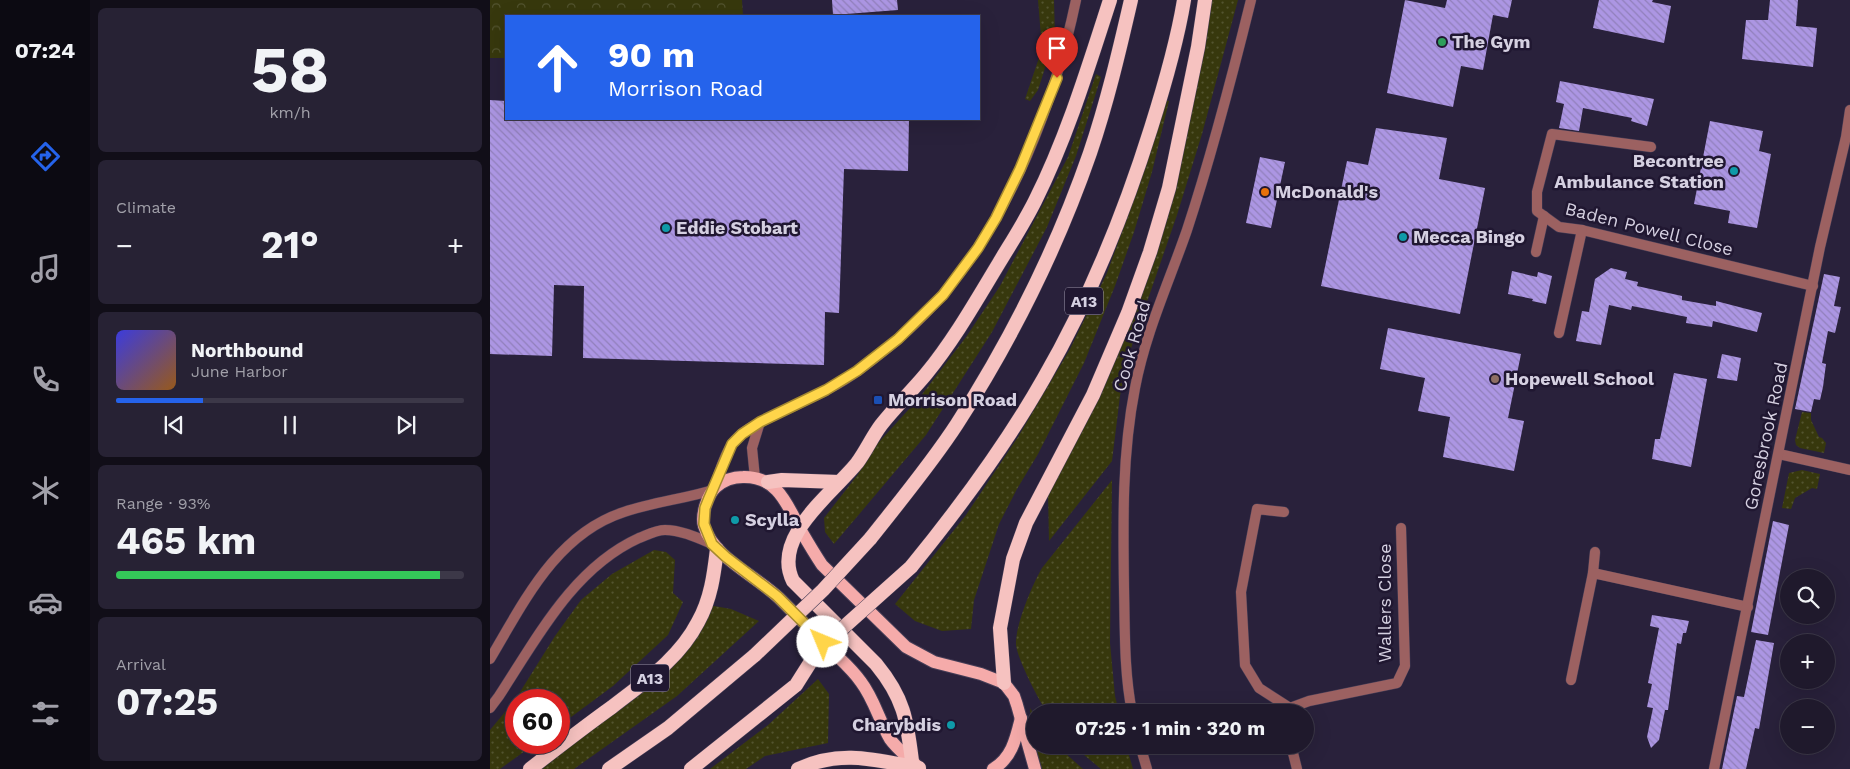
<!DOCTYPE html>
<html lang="en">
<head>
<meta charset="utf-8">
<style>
	body { margin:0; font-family:"Work Sans",sans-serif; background:#272234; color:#f1f3f6; height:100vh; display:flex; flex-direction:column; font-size:19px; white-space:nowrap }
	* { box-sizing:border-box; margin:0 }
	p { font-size:16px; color:#a1a0a9 }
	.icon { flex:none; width:28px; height:28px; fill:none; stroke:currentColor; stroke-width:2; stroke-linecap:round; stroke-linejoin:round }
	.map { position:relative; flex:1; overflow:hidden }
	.sheet { display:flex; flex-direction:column; gap:8px; padding:8px; background:#110e18; width:400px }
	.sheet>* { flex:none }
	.hud { position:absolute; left:15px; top:15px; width:475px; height:105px; border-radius:0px; box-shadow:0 5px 20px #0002,0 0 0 1px #3c3848; background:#2563eb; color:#fff; overflow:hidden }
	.controls { position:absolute; left:1290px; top:569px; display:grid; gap:10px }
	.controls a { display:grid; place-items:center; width:55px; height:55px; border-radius:50%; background:#1f192c; box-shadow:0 5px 20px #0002,0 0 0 1px #3c3848; font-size:25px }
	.speed { position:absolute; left:15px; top:689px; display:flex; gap:10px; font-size:25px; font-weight:700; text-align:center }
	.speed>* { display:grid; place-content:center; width:65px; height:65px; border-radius:50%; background:#1f192c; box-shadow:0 5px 20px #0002,0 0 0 1px #3c3848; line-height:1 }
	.speed .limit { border:8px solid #d22; background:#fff; color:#111 }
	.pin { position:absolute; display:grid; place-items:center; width:42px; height:42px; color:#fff; margin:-51px -21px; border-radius:50% 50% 50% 0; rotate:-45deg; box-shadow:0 0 5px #0007 }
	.pin .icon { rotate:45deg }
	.me { position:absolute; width:55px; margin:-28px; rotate:315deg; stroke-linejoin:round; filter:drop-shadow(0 0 4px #0008) }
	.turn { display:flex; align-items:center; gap:18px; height:105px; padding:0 20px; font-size:22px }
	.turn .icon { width:65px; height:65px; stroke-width:2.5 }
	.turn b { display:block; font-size:35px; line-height:42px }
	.big { font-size:38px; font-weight:700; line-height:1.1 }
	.sheet .tile { flex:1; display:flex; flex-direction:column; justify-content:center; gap:8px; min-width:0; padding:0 18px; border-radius:8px; background:#272234 }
	.sheet .dial { align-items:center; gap:0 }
	.dial b { font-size:65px; line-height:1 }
	.song { display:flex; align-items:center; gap:15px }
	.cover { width:60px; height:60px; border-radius:8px; background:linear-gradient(135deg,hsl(240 70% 55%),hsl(30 70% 35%)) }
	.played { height:5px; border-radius:2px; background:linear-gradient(90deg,#2563eb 25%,#3c3848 25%) }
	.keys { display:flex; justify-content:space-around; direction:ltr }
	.heat { display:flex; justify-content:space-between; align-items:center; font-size:28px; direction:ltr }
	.charge { height:8px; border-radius:4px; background:linear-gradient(90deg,#34c759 93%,#3c3848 0) }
	.trip { position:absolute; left:536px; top:704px; width:288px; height:50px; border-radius:25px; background:#1f192c; box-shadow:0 5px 20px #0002,0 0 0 1px #3c3848; font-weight:700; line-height:50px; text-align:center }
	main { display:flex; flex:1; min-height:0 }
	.tab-bar { display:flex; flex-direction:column; width:90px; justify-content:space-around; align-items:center; background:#0c0a12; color:#a1a0a9 }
	.tab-bar .icon { width:35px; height:35px }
	.tab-bar .current { color:#2563eb }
	.tab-bar b { font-size:22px; color:#f1f3f6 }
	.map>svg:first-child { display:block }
	.grass { fill:url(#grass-dots) }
	.park { fill:url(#park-crowns) }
	.building { fill:url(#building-back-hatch) }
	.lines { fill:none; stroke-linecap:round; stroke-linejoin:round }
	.minor-casing { stroke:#453d56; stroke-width:11 }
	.tertiary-casing { stroke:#453d56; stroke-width:11 }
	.primary-casing { stroke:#453d56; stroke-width:14 }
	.trunk-casing { stroke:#453d56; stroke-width:15 }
	.minor { stroke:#9c6161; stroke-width:10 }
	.tertiary { stroke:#9c6161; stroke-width:10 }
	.primary { stroke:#f5abaa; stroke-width:12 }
	.trunk { stroke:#f6c2c0; stroke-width:14 }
	.trunk-bridge-casing { stroke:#453d56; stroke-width:15; stroke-linecap:butt }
	.trunk-bridge { stroke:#f6c2c0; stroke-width:14 }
	.route-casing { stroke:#a68a30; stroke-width:12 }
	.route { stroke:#ffd54a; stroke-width:9 }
	.leisure-dot { fill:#2e9e5b; stroke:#201731; stroke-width:2 }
	.culture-dot { fill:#0f9aa8; stroke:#201731; stroke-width:2 }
	.food-dot { fill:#e8710a; stroke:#201731; stroke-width:2 }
	.education-dot { fill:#8d6e63; stroke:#201731; stroke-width:2 }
	.transit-dot { fill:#1a4fb4; stroke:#201731; stroke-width:2 }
	.labels { text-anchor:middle; stroke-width:5; stroke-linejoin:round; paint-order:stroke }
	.shield { fill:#201731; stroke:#9f98ac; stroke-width:1 }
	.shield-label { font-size:16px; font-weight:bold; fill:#d5d0e1 }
	.poi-label { font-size:18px; font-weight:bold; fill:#d5d0e1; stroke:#201731; text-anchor:start }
	.street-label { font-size:18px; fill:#d5d0e1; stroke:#201731 }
</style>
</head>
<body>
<main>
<nav class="tab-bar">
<b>07:24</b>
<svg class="icon current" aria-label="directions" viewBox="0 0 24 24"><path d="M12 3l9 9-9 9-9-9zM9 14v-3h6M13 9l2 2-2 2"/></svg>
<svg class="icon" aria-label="music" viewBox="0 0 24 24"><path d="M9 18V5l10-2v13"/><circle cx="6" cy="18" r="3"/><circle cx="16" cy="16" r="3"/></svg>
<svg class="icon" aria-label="phone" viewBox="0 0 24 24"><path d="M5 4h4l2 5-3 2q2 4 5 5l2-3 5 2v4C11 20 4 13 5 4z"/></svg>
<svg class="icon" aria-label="climate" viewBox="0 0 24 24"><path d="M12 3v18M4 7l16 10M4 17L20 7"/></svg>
<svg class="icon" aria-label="car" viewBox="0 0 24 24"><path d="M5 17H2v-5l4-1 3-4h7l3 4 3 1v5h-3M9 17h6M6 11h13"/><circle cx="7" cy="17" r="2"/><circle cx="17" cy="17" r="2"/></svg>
<svg class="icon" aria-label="filters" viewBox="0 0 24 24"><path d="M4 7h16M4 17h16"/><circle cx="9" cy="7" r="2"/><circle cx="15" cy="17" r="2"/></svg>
</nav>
<section class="sheet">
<div class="tile dial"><b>58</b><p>km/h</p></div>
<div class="tile"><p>Climate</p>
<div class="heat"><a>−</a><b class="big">21°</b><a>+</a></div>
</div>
<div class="tile">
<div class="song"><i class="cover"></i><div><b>Northbound</b><p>June Harbor</p></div></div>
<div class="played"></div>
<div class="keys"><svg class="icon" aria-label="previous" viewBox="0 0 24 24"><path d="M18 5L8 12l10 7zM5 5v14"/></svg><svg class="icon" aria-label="pause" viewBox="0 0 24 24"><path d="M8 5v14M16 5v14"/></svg><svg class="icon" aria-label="next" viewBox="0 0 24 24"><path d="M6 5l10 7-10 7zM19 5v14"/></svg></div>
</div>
<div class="tile"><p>Range · 93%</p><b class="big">465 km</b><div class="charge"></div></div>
<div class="tile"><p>Arrival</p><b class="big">07:25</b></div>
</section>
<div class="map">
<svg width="1360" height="769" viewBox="0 0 1360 769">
	<defs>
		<pattern id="grass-dots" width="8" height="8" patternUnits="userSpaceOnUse" patternTransform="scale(1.25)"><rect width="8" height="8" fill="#37380d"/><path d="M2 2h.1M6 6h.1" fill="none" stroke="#535430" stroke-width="1.8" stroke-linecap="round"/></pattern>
		<pattern id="park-crowns" width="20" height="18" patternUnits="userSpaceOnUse" patternTransform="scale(1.25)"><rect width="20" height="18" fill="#37380d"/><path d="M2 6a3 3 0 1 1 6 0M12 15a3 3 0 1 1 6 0" fill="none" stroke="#535430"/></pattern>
		<pattern id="building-back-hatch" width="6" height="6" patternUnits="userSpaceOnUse" patternTransform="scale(1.25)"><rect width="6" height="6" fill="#ac96e3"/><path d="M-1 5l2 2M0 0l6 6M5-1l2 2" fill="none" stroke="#9180bb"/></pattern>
	</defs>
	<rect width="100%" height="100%" fill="#29213b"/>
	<g class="grass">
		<path d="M548,0H564L565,37L548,90L540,101L535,99L552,49Z"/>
		<path d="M718,0H748L712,134L687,215L638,357L630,396L622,461L559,541L558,493L660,256Z"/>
		<path d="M606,74L611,77L586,156L557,227L502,332L436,435L344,544L335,532L334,518L369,473V464L430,397L476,337L510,286L578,157Z"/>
		<path d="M674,100L679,101L662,172L644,232L625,286L594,363L548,454L527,489L509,524L484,600L481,629L452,631L425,621L405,604L476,515L528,437L580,349L617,273L652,177Z"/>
		<path d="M1312,412L1321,413V420L1329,437L1332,438L1336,443L1334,453L1310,448L1306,445L1305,440Z"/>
		<path d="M1312,470L1330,474L1327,489L1322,488L1305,498L1301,509L1292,508L1299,473Z"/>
		<path d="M622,480L620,643L625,696L629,712H557C548,699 528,660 526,645C525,626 542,585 552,568Z"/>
		<path d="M164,550L176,552L185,560L183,593L193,602L178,635L123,686L69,726V700H26V742L46,743L10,769H0V730L25,700L65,636L91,600L122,574Z"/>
		<path d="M218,605L241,609L269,621L187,696L84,769H46L175,669Z"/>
		<path d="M328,679L339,694L338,743L275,756L256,769H220L278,725Z"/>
		<path d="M540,708L545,716V745H566L593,769H544Z"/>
		<path d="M582,745H636L643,769H611Z"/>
	</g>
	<path class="park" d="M0,0H252L253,16H16V58H0Z"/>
	<g class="building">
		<path d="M342,0H407L408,10L343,15Z"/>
		<path d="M915,0L955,8L957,0H1022L1018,18L1003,15L993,70L971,66L963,107L897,93Z"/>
		<path d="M1109,0H1163L1162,2L1181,6L1174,43L1103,28Z"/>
		<path d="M1280,0H1308L1306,26L1327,28L1323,67L1252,59L1256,20H1278Z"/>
		<path d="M1070,81L1164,99L1157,126L1141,121L1142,118L1093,108L1089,131L1069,128L1074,104L1066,102Z"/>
		<path d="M0,100L16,101V119H419L418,171L354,169L349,313L335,312L334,365L93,358L94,286L64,285L62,356L0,354Z"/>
		<path d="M1220,121L1273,131L1269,151L1281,154L1267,228L1238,223L1240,211L1204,204Z"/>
		<path d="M886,128L957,138L949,179L995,188L970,314L831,286L857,161L878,165Z"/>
		<path d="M770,157L795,162L781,228L756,223Z"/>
		<path d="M1121,268L1137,272L1135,279L1148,282L1147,286L1192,296V300L1226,306V301L1272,313L1267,332L1223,321L1222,327L1196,323L1197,317L1142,306L1141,310L1119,305L1111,345L1086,341L1092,311L1099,312L1105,279Z"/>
		<path d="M1022,271L1047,277L1048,272L1062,276L1056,304L1042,301L1043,299L1018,294Z"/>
		<path d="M1334,274L1350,277L1344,306L1351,307L1345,333L1338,331L1332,363L1336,364L1333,387L1330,400L1324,399L1321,412L1305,409Z"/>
		<path d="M898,328L1031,354L1018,418L1034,421L1024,471L953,457L960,417L928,411L935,378L890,369Z"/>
		<path d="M1232,354L1251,358L1247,381L1227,378Z"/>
		<path d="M1184,373L1217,379L1201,467L1162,459L1165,439H1170Z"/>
		<path d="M1283,521L1299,525L1278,635L1261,632Z"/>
		<path d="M1162,615L1199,621L1196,633H1193L1191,644L1187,643L1178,710H1175L1169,740L1161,748L1157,737L1163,708L1157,707L1162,684L1158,683L1169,628L1160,626Z"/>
		<path d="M1266,640L1284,643L1269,729L1265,728L1256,769H1232L1247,696L1254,697Z"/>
	</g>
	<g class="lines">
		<defs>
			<g id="minor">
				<path d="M1161,147L1062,134L1047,192V211L1069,227L1092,230L1323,286"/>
				<path d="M1046,252L1054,216"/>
				<path d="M1069,333L1092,230"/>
				<path d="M1289,454L1360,470"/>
				<path d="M265,478L262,448L270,422"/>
				<path d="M223,489C229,475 233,457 242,444C252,429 273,421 289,413C316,400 345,388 369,370C399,348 429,323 453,294C521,215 565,101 586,0"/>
				<path d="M794,512L767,509L751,592L755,665L769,688L800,708"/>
				<path d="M1103,573L1105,552"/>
				<path d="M1081,680L1103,573L1258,607"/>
				<path d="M642,712C634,672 635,630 634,588C633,521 632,454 645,388C655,334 679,282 697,230C722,154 742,77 761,0"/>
				<path d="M800,712V708L819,701L907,683L915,666L911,528"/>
				<path d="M650,745L657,769"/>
				<path d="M801,745L807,769"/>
				<path d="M1224,769L1330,247L1356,137L1360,110"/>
			</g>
			<g id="tertiary">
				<path d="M0,659C34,602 66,534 134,512C163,502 194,499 223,490"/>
				<path d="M0,708L9,696C47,638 83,568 149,538C157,535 166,530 175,530C191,530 208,538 222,544"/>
			</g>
			<g id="primary">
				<path d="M427,766C418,757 407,749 400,739C389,720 384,699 371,682C362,669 350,659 340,649C323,632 306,615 289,598C265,575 224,558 214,526C211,515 217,495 226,487C234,480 243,477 253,477C287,476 297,504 310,529C317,541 324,553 332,565L416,647L444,662L491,674L514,683L524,696L527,705L545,769"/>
				<path d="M503,769C522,758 526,738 531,718"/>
			</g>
			<g id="trunk">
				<path d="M278,482L292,480L349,482"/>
				<path d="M380,539C410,501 441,464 467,424C521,340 567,248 600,153C617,103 629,52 641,0"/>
				<path d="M421,567C470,507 516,445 554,378C599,300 634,214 661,128C674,87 687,43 694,0"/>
				<path d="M514,683L510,628L523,559L536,523L603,395L638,313L660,252L679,188L708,47L715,0"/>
				<path d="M422,761C417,720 414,698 386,664L303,581C281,537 343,493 367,463C376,451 382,437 391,425C405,407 422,391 436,374C464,340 486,301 509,263C521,243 534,223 545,201C577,137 598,68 620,0"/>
				<path d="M40,769C67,748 94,727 122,707C154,682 189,659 208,622C221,599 224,574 227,549"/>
				<path d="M119,769L178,728L265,655"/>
				<path d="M201,769L306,685"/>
				<path d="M308,769C351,749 386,760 429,768"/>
			</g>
		</defs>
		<use href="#minor" class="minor-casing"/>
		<use href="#tertiary" class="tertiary-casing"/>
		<use href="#primary" class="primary-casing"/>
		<use href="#trunk" class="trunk-casing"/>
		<use href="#minor" class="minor"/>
		<use href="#tertiary" class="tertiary"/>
		<use href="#primary" class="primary"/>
		<use href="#trunk" class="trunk"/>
		<defs>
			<g id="trunk-bridge">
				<path d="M265,655L333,590L380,539"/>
				<path d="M306,685L325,655L355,626L421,567"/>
			</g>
		</defs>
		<use href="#trunk-bridge" class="trunk-bridge-casing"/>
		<use href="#trunk-bridge" class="trunk-bridge"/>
	</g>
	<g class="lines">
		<defs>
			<path id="route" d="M333,642L287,596L236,557L222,544L214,524L215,508L219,498L242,444L252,434L270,422L336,390L367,371L408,339L453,295L488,248L506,218L530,169L567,78"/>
		</defs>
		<use href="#route" class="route-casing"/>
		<use href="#route" class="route"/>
	</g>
	<circle class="leisure-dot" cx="952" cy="42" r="5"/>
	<g class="culture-dot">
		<circle cx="1244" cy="171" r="5"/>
		<circle cx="176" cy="228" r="5"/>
		<circle cx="913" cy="237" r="5"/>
		<circle cx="245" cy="520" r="5"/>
		<circle cx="461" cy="725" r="5"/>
	</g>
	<circle class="food-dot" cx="775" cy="192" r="5"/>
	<circle class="education-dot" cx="1005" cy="379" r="5"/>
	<rect class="transit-dot" x="383" y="395" width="10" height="10" rx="2.5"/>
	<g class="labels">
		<g class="shield">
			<rect x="575" y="287.5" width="38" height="27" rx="4"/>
			<rect x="141" y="664.5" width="38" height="27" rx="4"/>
		</g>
		<g class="shield-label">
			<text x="594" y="307">A13</text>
			<text x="160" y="684">A13</text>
		</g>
		<g class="poi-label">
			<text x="962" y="48">The Gym</text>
			<text x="1234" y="167" text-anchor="end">Becontree<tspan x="1234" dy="21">Ambulance Station</tspan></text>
			<text x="785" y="198">McDonald's</text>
			<text x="186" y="234">Eddie Stobart</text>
			<text x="923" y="243">Mecca Bingo</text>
			<text x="1015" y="385">Hopewell School</text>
			<text x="398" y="406">Morrison Road</text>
			<text x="255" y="526">Scylla</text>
			<text x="451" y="731" text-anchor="end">Charybdis</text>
		</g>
		<g class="street-label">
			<text transform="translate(1159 229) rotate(14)" y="6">Baden Powell Close</text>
			<text transform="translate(642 346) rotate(-74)" y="6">Cook Road</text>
			<text transform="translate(1276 436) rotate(-78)" y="6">Goresbrook Road</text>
			<text transform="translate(895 603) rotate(-90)" y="6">Wallers Close</text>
		</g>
	</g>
</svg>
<div class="controls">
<a><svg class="icon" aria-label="search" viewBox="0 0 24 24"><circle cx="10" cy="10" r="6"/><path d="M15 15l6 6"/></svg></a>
<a>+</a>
<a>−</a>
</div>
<div class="speed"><div class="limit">60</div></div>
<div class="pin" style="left:567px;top:78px;background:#d93025"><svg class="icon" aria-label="arrive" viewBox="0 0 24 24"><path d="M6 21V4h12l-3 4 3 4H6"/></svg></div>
<svg class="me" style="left:333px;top:642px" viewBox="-20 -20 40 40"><circle r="19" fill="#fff"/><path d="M0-13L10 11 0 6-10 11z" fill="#ffd54a"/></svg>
<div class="trip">07:25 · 1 min · 320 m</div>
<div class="hud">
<div class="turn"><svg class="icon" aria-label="ahead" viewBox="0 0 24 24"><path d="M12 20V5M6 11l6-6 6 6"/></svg><div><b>90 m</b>Morrison Road</div></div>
</div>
</div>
</main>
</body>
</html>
